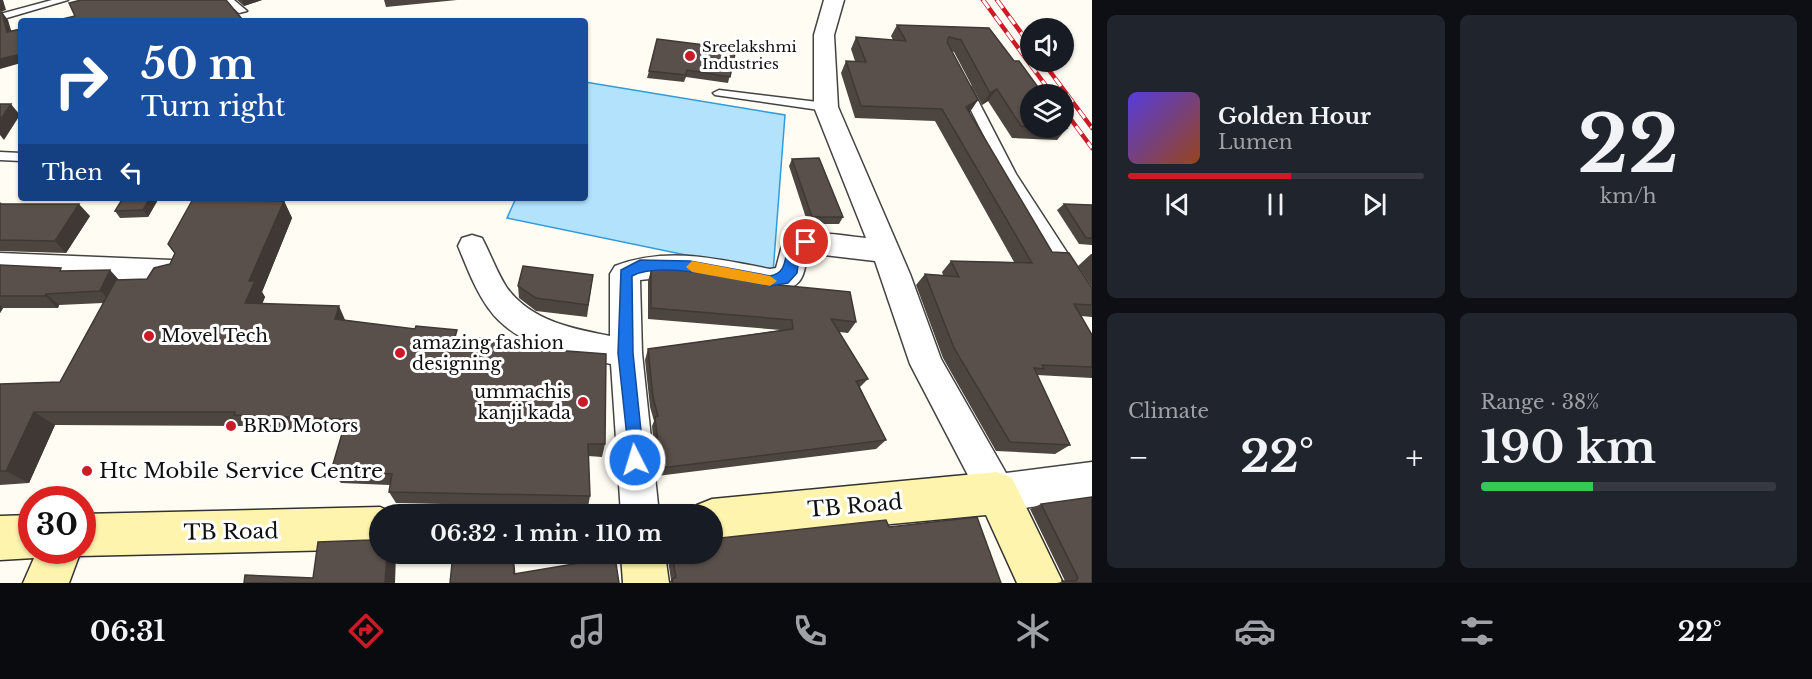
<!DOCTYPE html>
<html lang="en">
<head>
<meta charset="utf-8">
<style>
	body { margin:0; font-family:"Libre Baskerville",serif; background:#20242c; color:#f1f3f6; height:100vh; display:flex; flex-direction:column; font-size:22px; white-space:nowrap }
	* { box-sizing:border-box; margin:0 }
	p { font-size:20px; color:#9ea1a6 }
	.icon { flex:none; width:33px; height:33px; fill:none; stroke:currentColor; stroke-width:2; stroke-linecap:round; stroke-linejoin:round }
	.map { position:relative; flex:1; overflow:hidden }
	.drawer { display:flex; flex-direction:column; gap:15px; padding:15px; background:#0d0f14; width:720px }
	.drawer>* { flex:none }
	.hud { position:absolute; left:18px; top:18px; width:570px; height:183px; border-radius:6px; box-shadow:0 2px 4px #0004; background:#1a4fa0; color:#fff; overflow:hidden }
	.tools { position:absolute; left:1020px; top:18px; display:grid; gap:12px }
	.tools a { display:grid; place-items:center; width:54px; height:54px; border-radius:50%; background:#171b24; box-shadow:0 2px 4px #0004; font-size:30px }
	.speed { position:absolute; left:18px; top:486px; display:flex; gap:12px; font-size:30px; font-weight:700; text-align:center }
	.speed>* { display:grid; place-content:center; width:78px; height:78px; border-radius:50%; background:#171b24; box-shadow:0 2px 4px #0004; line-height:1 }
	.speed .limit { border:9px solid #d22; background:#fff; color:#111 }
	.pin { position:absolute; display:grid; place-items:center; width:51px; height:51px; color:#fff; margin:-26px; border:3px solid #fff; border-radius:50%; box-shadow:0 2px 6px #0007 }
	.me { position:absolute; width:66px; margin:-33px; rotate:355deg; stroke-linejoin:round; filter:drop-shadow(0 0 4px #0008) }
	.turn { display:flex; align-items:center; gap:21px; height:126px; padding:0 24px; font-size:27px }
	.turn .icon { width:78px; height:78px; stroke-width:2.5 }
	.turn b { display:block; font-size:42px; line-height:51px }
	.then { display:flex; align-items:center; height:57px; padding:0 24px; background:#0003; gap:12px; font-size:22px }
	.big { font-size:45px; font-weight:700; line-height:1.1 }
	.drawer .tile { flex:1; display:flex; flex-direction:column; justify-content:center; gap:9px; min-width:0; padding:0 21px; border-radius:9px; background:#20242c }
	.drawer .dial { align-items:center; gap:0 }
	.dial b { font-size:78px; line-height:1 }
	.song { display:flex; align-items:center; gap:18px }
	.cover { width:72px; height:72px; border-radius:9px; background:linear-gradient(135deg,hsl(250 70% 55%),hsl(20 70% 35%)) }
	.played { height:6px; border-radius:3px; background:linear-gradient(90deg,#ce1a27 55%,#363941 55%) }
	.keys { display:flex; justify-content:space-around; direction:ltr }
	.heat { display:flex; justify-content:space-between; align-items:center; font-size:33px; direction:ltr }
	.charge { height:9px; border-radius:4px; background:linear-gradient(90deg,#34c759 38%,#363941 0) }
	.drawer .tiles { flex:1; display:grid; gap:15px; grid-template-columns:repeat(2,1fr) }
	.trip { position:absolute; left:369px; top:504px; width:354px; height:60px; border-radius:30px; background:#171b24; box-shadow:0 2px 4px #0004; font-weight:700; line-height:60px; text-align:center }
	.tab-bar { display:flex; height:96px; justify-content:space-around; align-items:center; background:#090b0e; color:#9ea1a6 }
	.tab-bar .icon { width:42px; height:42px }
	.tab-bar .active { color:#ce1a27 }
	.tab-bar b { font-size:27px; color:#f1f3f6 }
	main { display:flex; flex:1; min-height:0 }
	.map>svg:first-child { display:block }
	.water { fill:#b2e2fc; stroke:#329bd9; stroke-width:1.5 }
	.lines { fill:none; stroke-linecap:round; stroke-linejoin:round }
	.lane-casing { stroke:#434343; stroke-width:3 }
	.street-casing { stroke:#434343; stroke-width:3 }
	.secondary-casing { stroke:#323232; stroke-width:3 }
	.lane { fill:#fff; fill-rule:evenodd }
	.street { fill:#fff; fill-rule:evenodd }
	.secondary { fill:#fff4ae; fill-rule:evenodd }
	.rail-casing { stroke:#ce1a27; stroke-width:4.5 }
	.rail { stroke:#fff; stroke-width:3; stroke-dasharray:10; stroke-linecap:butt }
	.wall { fill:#4d4540 }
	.shaded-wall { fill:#3f3834 }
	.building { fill:#5a504b; stroke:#3f3834; stroke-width:1.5 }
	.route { fill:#1a73e8; stroke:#114b97; stroke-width:1.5 }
	.slow { fill:#f59e0b }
	.poi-dot { fill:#ce1a27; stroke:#fff; stroke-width:2 }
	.labels { text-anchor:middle; stroke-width:6; stroke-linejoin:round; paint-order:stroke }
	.far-poi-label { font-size:15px; fill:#101010; stroke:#fff; text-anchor:start }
	.poi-label { font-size:18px; fill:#101010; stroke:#fff; text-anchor:start }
	.near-poi-label { font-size:21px; fill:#101010; stroke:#fff; text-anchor:start }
	.near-street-label { font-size:21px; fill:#101010; stroke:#fff }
</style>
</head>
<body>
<main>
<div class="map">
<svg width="1092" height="583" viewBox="0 0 1092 583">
	<rect width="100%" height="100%" fill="#fffcf3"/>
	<path class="water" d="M585,82L785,115L773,273L507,218L516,198H585Z"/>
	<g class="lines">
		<defs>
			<g id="lane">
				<path d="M52,0H68L0,20V14Z"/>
				<path d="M223,0H234L247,11L239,13Z"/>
				<path d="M965,84L971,87L1016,174L1092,291V310L1087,308L1004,175L959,87Z"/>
				<path d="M719,90L826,103L832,107L826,111L715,95L713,93Z"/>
				<path d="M0,152L21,153V161L0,160Z"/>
			</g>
			<g id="street">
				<path d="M824,0H844L834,35L838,107L910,274L941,359L1006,473L1092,462V498L997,512L984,506L910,364L875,261L807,253C804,282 800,288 770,293L677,276L640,280L642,353L659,514H621L611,364C569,356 515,346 489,309C475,290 467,267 458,246L462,238L472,235L482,238C491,255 497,273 507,288C531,321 573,329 610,336V274L615,266C667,246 717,259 770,269L776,268L784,238C814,229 836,235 866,238L814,107V35Z"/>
				<path d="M0,253L171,260L181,263L186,271L181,279L171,282L0,275Z"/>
			</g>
			<g id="secondary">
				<path d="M997,472L1012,478L1063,583H1017L986,515L712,541V514H693L697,505L712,499Z"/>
				<path d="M380,507L396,514H380V549L79,556L69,583H23L34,558L0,560V516L32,515V550H82V514Z"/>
				<path d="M621,554H665L669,583H623Z"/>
			</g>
		</defs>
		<use href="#lane" class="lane-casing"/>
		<use href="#street" class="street-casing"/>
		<use href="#secondary" class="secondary-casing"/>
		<use href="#lane" class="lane"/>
		<use href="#street" class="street"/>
		<use href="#secondary" class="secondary"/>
		<defs>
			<g id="rail">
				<path d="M983,0L1052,94"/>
				<path d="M997,0L1030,45"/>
				<path d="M1043,62L1092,128"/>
				<path d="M1064,110L1092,148"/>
			</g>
		</defs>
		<use href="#rail" class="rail-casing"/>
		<use href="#rail" class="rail"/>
	</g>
	<g class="wall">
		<path d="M237,0H262L244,6Z"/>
		<path d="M384,0H457L386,7Z"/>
		<path d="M897,25L989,28L1030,94V128H1067L1057,140L1012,138L988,101L982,105L954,52L952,51L970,112L969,113L1052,252L1092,288V317L1081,316L1092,335V378L1037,375L1070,445L1055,454L996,451L943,358L916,285L925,274L943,275L942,272L951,261L1014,262L935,121L855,118L841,73L846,61H855L851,49L856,37L893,40L891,36Z"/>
		<path d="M736,49L728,83L686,77L684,82L647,78L649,71Z"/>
		<path d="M792,159L843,217L839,224H808L789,166Z"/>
		<path d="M159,198L148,217L120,218L115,211Z"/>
		<path d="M284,201L292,218L262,292L265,297L262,304L346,320L529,348L605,444L602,457L588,456L590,496L588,507L396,503L389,492L390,485L341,483L331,471L343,432L246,428L244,426L55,425L29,483L0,485V384L60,382L103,303L59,305L58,308H3L0,313V265L63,271L119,280L147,279L170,264L175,254L168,244Z"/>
		<path d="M0,202L2,204L90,216L66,253L0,251Z"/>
		<path d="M1064,204L1092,205V245L1079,244L1057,210Z"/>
		<path d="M1091,254H1092V287L1078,266Z"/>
		<path d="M651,270L856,322L848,333L839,332L868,379L860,387L886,440L876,449L657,476L652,426L654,421L650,407L645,360L648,349L781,330L648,319V281Z"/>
		<path d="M593,275L587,317L536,311L519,298L518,286Z"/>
		<path d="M1041,504L1092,583H1057L1065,581L1030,509Z"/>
		<path d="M889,527L1001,583H669L671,580L667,554H712Z"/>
	</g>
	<g class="shaded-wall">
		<path d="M0,0H3L6,10L0,12Z"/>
		<path d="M242,0H262L244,6Z"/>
		<path d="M2,12L8,20L14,40L7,32Z"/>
		<path d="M21,54V63L0,69V59Z"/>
		<path d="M997,89L988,101L982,105L990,93Z"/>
		<path d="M978,100L970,112L958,119L966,107Z"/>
		<path d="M11,104L20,115L4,140L0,135V120Z"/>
		<path d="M150,198H159L148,217L143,210Z"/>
		<path d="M284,201L292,218L262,292L265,297L256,319L245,303L249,281Z"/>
		<path d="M79,204L90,216L66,253L55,241Z"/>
		<path d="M110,270L121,282L112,303L100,291Z"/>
		<path d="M46,294L59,305L58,308L45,296Z"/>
		<path d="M0,305L3,308L0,313Z"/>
		<path d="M339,306L346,322L335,319Z"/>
		<path d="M34,412L55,425L29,483L6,471Z"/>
		<path d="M387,554H396L395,583H385Z"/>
		<path d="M513,556L515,568L516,583L514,574Z"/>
	</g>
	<g class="building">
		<path d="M81,0H226L242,19L240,21H54L75,16L69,3Z"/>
		<path d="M2,12L7,32L21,29V54L0,59V13Z"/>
		<path d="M897,25L989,28L1014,61H1019L1043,94H1030V127L1021,126L997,89L990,93L961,40L949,37L947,42L978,100L966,107L1052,252L1069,253L1092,288V305L1074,304L1092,335V367L1042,365L1044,369L1034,368L1070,445L1010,442L954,348L925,274L959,277L951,261L1032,263L942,109L861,106L846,61L866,62L856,37L906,41Z"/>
		<path d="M657,39L736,49L730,77L687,70L686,75L649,71Z"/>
		<path d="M0,104H11L0,120Z"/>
		<path d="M1064,123L1067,128H1048H1064Z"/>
		<path d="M819,158L843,217H812L792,159Z"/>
		<path d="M123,198H150L143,210L115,211Z"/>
		<path d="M193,199L284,201L249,281H255L245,303L339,306L335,319L415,329L416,326L457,330L455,337L529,341L528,348L606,354L605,444H588L590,496L389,492L392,474L331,471L346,420L341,419L234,415L235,412H34L6,471H0V384L60,382L116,280L147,279L154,268L170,264L175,253L168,244Z"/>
		<path d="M0,204H79L55,241L0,240Z"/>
		<path d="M1064,204L1092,205V238H1086Z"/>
		<path d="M0,265L61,268L60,271L110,270L100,291L46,294L45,296H0Z"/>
		<path d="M523,266L593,275L588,305L536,298L518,286Z"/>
		<path d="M680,267L759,283L850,292L856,322L831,319L868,379L856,381L886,440L661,468L655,417L658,416L653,397L648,349L793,329L792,320L651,308V270Z"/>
		<path d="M1092,497V583H1063L1062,581H1076L1078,578L1041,504Z"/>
		<path d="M977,517L1001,583H673L672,579L676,577L672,554H712V539L886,520L889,527Z"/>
		<path d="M380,533V554H387L385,583H244L245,575L313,578L318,542L371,540L373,534Z"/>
		<path d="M453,554L513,556L514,574L615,557L619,583H450Z"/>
	</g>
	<path class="route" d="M806,237L812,242L800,248L797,273L788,283L770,286C737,280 660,260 632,276L633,353L644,460L641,465L635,468L630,465L618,353L621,270L640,260L690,261L770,276C789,272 783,257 790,242Z"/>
	<path class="slow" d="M692,261L770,276L777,281L770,286L692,272L686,267Z"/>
	<g class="poi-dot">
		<circle cx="690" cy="56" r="6"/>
		<circle cx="149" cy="336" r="6"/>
		<circle cx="400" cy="353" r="6"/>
		<circle cx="583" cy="402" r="6"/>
		<circle cx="231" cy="426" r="6"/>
		<circle cx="87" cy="471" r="6"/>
	</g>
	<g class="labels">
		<g class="far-poi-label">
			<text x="702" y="52">Sreelakshmi<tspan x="702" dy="17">Industries</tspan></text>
		</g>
		<g class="poi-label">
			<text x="161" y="342">Movel Tech</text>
			<text x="412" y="349">amazing fashion<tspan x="412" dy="21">designing</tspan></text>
			<text x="571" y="398" text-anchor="end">ummachis<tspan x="571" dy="21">kanji kada</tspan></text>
			<text x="243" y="432">BRD Motors</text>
		</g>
		<g class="near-poi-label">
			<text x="99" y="478">Htc Mobile Service Centre</text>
		</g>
		<g class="near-street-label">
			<text transform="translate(855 506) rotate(-5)" y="7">TB Road</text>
			<text transform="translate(231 532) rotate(-1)" y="7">TB Road</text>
		</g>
	</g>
</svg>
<div class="tools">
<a><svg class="icon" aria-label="sound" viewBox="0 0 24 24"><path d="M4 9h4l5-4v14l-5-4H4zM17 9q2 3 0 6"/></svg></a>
<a><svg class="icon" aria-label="layers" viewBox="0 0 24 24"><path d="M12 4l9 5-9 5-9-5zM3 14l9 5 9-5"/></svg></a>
</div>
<div class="speed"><div class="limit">30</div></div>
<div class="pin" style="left:806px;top:242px;background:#d93025"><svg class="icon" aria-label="arrive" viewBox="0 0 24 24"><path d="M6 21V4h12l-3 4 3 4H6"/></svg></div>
<svg class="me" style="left:635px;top:460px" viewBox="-20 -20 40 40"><circle r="17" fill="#1a73e8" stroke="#fff" stroke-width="3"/><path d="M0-11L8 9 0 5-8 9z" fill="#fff"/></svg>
<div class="trip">06:32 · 1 min · 110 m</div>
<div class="hud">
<div class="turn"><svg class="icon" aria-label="right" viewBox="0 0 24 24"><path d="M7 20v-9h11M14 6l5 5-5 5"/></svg><div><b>50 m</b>Turn right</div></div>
<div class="then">Then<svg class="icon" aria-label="left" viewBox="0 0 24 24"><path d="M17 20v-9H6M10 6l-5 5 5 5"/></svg></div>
</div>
</div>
<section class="drawer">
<div class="tiles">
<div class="tile">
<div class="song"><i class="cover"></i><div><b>Golden Hour</b><p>Lumen</p></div></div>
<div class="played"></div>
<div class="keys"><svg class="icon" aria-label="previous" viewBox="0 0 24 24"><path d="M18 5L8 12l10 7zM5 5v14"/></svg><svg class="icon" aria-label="pause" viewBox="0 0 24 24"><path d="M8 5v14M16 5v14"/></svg><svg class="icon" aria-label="next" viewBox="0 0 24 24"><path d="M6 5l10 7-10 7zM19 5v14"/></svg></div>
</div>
<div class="tile dial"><b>22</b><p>km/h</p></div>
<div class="tile"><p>Climate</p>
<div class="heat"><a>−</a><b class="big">22°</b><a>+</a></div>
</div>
<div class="tile"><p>Range · 38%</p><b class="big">190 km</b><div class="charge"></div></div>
</div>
</section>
</main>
<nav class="tab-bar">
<b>06:31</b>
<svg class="icon active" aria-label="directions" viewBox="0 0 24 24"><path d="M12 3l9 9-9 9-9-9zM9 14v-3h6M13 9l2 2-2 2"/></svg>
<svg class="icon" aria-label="music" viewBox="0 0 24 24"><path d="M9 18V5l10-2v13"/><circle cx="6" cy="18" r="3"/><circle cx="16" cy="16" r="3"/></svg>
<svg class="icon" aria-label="phone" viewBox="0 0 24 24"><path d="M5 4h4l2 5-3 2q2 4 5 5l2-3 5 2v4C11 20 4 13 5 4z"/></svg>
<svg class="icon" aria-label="climate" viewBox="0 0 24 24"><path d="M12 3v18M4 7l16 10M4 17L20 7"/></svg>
<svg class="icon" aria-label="car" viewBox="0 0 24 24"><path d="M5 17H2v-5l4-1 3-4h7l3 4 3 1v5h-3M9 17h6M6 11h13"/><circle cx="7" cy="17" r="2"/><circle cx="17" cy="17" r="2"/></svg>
<svg class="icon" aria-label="filters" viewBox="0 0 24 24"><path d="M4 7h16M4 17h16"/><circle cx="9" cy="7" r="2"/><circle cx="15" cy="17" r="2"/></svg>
<b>22°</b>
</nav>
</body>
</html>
